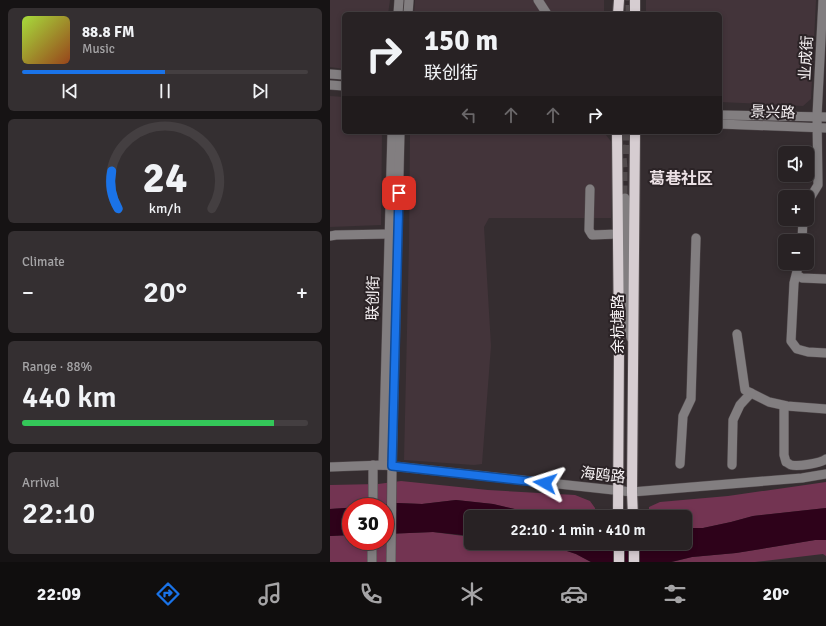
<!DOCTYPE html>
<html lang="en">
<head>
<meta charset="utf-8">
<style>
	body { margin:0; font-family:Signika,"Noto Sans SC",sans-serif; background:#342f31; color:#f1f3f6; height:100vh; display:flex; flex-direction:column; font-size:15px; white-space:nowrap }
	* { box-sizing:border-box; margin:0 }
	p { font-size:13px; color:#a5a4a6 }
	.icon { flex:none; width:22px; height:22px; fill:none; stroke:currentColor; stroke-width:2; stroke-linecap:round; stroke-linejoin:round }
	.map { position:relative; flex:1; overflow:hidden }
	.side { display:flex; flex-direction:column; gap:8px; padding:8px; background:#161314; width:330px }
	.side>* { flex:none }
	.hud { position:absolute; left:12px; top:12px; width:380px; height:122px; border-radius:6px; box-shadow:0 2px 6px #0003,0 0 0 1px #443f41; background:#282224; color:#f1f3f6; overflow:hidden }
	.tools { position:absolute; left:448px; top:146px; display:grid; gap:8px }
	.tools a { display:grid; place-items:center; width:36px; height:36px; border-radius:6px; background:#282224; box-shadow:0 2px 6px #0003,0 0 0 1px #443f41; font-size:20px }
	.speed { position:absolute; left:12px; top:498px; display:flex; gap:8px; font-size:20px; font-weight:700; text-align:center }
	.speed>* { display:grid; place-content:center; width:52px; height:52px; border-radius:50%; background:#282224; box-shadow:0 2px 6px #0003,0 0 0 1px #443f41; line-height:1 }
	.speed .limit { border:6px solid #d22; background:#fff; color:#111 }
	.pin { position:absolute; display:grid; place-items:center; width:34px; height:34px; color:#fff; margin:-17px; border-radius:8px; box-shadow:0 2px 6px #0006 }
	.me { position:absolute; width:44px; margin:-22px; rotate:276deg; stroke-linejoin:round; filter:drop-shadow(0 0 3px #0008) }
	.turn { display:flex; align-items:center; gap:14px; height:84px; padding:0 16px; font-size:18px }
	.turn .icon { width:52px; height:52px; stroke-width:2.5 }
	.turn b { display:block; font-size:28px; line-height:34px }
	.lanes { display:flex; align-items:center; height:38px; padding:0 16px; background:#0003; justify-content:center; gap:20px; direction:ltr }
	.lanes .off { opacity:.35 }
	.big { font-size:30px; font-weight:600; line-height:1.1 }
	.side .tile { flex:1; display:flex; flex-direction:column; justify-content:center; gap:6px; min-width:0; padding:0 14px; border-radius:6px; background:#342f31 }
	.side .dial { align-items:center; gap:0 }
	.dial svg { height:104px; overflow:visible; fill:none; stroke:#443f41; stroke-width:7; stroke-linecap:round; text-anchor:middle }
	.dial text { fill:#f1f3f6; stroke:none }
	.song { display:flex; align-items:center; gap:12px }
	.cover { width:48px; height:48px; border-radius:6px; background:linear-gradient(135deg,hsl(80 70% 55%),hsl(20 70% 35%)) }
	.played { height:4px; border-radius:2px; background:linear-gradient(90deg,#1a73e8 50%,#443f41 50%) }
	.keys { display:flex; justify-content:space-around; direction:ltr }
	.heat { display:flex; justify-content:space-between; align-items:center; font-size:22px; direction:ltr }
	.charge { height:6px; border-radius:3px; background:linear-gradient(90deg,#34c759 88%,#443f41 0) }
	.trip { position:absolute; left:134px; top:510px; width:228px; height:40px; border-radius:6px; background:#282224; box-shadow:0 2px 6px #0003,0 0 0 1px #443f41; font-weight:600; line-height:40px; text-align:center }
	.menu { display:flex; height:64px; justify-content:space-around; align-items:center; background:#100e0e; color:#a5a4a6 }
	.menu .icon { width:28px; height:28px }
	.menu .active { color:#1a73e8 }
	.menu b { font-size:18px; color:#f1f3f6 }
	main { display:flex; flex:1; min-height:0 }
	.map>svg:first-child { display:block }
	.built { fill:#43343a }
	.green { fill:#733452 }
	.water { fill:#2e021a }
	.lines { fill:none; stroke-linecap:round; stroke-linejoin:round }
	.minor-tunnel { stroke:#524b4d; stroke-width:9; stroke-dasharray:9 4.5; stroke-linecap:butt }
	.minor-casing { stroke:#50494b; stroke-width:10 }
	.major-casing { stroke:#50494b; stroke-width:12 }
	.minor { stroke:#827e80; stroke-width:9 }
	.major { stroke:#d6cdd1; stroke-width:10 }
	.route-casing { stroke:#114b97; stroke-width:10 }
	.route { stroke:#1a73e8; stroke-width:7 }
	.labels { text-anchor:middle; stroke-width:4; stroke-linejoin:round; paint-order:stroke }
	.street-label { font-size:15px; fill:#f7f2f4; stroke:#2b2326 }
	.neighbourhood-label { font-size:16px; font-weight:bold; fill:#ece1e5; stroke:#2b2326 }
</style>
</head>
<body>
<main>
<section class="side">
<div class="tile">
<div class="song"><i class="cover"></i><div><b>88.8 FM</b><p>Music</p></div></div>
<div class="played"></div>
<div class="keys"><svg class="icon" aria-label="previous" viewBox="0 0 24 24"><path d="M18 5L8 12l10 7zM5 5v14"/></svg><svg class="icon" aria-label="pause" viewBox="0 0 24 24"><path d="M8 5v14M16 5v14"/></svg><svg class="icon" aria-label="next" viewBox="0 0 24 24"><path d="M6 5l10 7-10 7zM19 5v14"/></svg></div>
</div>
<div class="tile dial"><svg viewBox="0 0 100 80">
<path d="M14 69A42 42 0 1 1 86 69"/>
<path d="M14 69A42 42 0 0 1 9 40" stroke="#1a73e8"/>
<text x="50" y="56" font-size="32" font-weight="700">24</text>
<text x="50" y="72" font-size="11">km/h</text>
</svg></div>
<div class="tile"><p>Climate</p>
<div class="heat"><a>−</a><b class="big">20°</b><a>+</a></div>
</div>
<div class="tile"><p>Range · 88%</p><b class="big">440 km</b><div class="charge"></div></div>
<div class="tile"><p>Arrival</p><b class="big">22:10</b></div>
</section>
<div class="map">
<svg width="496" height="562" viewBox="0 0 496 562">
	<rect width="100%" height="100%" fill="#352d30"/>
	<g class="built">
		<path d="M0,0H60L58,14H14V69L0,67Z"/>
		<path d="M85,0H274V14H84Z"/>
		<path d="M316,0H486L481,99L473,106L390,102V14H316Z"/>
		<path d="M0,96L14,97V132H52L51,225L0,227Z"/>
		<path d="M80,132H270L276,135L283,144L281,218H159L154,227L161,346L152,464L144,465L74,460L79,244Z"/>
	</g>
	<g class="green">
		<path d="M71,481L158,490L245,495L260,501L265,508V517H219L163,504L126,500L92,504L67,503L56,504H40L30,507L0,509V485L48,484Z"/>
		<path d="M496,482V508L423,516L401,522L373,528H355V517H319V507L330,502L398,496Z"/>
		<path d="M103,532L141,537V543H185L204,546L216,544L246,554L261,562H0V536L21,535V541H55V534Z"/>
		<path d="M485,540H496V556L493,554L425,562H342L362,557L406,553Z"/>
	</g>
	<g class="water">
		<path d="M126,500L163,504L219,517H141V536L103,532L55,534V507H21V535L0,536V509L30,507L40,504H56L67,503L92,504Z"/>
		<path d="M496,508V540H485L406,553L362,557L341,562H261L246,554L216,544L204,546L185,543H355V528H373L401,522L423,516Z"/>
	</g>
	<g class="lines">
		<g class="minor-tunnel">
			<path d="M300,14V0"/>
			<path d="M291,145L293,168V198"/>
			<path d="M297,154V132"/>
		</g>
		<defs>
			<g id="minor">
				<path d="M208,0L217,14"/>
				<path d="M68,14L69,0"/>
				<path d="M78,14L79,0"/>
				<path d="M0,74L14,75"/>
				<path d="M0,85L14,86"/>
				<path d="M390,115L496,117"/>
				<path d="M390,124L496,128"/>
				<path d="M260,189L259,230L262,235L288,234"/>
				<path d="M295,198L297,321L301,338"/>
				<path d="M477,203L488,185L487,116L493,0"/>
				<path d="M0,236L6,235L59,234"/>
				<path d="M472,241L473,219"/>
				<path d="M469,263L464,283L461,341L467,349L478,352L496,353"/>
				<path d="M467,275L472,278L496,279"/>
				<path d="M407,334L415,390L439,402L457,406L496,409"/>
				<path d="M454,406V455L456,462C457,462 460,465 461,465C468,467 491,463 496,459"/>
				<path d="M350,464L353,416L361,399L366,238"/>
				<path d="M53,465L62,132"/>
				<path d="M402,465L403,420L410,405L421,393"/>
				<path d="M0,467L53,465L302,492L472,478L496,474"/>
				<path d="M43,507V465"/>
				<path d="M42,562V541"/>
				<path d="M61,562L62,466L70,132"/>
			</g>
			<g id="major">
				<path d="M288,14L289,0"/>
				<path d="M305,14V0"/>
				<path d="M287,132L289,348L288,517"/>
				<path d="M303,517L302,492L305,132"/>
				<path d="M289,543V562"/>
				<path d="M304,543V562"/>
			</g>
		</defs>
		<use href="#minor" class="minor-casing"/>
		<use href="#major" class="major-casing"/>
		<use href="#minor" class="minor"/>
		<use href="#major" class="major"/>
	</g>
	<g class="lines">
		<defs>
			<path id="route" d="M69,193L62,466L215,483"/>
		</defs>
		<use href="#route" class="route-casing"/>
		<use href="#route" class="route"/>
	</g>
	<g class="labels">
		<g class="street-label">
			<text transform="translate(476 58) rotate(-87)" y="5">业成街</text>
			<text transform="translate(443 112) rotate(2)" y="5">景兴路</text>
			<text transform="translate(43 298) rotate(-89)" y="5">联创街</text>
			<text transform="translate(288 324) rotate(-90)" y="5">余杭塘路</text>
			<text transform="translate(273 475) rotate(6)" y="5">海鸥路</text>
		</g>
		<g class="neighbourhood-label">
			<text x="351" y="184">葛巷社区</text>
		</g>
	</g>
</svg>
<div class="tools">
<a><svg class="icon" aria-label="sound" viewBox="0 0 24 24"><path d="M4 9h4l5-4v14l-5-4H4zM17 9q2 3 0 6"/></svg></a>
<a>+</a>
<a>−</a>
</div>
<div class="speed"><div class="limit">30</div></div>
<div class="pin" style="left:69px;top:193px;background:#d93025"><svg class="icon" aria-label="arrive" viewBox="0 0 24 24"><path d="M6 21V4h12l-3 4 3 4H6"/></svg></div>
<svg class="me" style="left:215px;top:483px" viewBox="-20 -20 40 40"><path d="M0-17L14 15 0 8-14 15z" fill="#1a73e8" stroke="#fff" stroke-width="4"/></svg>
<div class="trip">22:10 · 1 min · 410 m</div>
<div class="hud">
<div class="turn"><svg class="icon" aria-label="right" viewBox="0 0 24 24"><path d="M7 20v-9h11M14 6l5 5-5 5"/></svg><div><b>150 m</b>联创街</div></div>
<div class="lanes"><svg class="icon off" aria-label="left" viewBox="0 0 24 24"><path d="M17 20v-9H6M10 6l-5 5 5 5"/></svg><svg class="icon off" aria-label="ahead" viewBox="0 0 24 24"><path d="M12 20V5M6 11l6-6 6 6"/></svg><svg class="icon off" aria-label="ahead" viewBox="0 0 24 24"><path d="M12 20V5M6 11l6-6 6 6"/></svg><svg class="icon" aria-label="right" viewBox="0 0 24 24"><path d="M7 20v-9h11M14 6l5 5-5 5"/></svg></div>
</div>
</div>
</main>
<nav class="menu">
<b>22:09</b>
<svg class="icon active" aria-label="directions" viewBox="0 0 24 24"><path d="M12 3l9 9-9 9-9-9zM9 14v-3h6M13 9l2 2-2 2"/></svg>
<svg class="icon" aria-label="music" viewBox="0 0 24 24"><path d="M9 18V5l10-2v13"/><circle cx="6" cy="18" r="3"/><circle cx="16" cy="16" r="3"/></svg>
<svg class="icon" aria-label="phone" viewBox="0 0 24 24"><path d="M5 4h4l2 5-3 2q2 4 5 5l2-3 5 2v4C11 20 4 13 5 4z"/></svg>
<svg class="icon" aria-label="climate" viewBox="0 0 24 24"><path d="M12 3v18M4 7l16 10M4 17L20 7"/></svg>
<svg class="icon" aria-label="car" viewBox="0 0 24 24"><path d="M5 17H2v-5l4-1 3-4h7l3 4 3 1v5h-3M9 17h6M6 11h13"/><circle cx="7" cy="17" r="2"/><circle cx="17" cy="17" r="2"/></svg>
<svg class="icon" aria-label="filters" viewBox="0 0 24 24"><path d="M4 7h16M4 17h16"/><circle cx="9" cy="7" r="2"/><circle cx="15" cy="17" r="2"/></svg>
<b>20°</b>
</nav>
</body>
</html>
